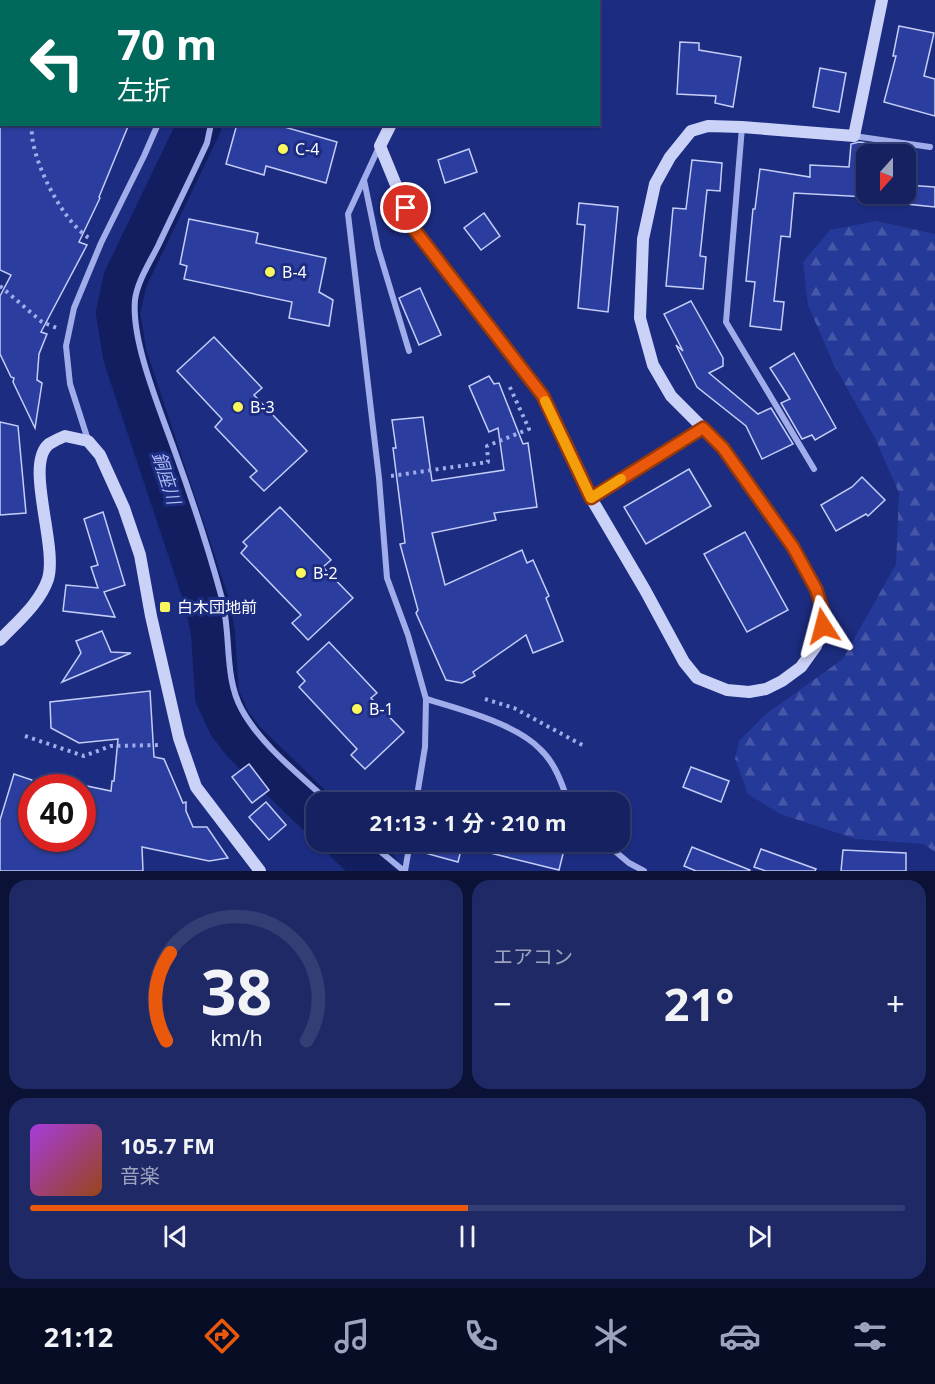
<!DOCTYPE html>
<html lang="ja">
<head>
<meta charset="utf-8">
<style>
	body { margin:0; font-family:"Noto Sans","Noto Sans JP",sans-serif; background:#1e2966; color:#f1f3f6; height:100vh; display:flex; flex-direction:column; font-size:22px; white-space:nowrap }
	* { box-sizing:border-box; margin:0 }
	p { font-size:20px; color:#9da3bd }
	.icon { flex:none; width:33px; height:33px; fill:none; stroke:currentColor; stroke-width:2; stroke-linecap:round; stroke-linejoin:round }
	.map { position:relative; height:871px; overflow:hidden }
	.drawer { display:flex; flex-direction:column; gap:9px; padding:9px; background:#0c1235; flex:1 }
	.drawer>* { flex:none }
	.top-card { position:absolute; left:0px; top:0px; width:600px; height:126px; box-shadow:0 2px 4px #0004,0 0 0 2px #343e75; background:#00695c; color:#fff; overflow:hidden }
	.needle { width:39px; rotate:201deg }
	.tools { position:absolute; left:856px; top:144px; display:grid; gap:12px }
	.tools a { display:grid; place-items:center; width:60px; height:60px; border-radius:12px; background:#152160; box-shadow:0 2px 4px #0004,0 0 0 2px #343e75; font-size:30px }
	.speed { position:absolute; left:18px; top:774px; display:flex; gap:12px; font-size:30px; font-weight:700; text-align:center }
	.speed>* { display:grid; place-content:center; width:78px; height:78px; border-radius:50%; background:#152160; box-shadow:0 2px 4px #0004,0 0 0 2px #343e75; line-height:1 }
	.speed .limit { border:9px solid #d22; background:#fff; color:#111 }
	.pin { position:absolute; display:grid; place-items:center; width:51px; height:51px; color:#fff; margin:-26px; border:3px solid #fff; border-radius:50%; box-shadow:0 2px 6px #0007 }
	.me { position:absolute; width:66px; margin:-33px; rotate:351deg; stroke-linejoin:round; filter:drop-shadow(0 0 4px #0008) }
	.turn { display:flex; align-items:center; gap:21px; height:126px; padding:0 18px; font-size:27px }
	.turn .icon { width:78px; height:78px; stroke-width:2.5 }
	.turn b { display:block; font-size:42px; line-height:51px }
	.big { font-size:45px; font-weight:700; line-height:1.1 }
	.drawer .widget { flex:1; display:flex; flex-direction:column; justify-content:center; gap:9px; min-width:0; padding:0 21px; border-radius:18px; background:#1e2966 }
	.drawer .dial { align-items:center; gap:0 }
	.dial svg { height:156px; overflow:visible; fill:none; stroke:#343e75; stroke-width:7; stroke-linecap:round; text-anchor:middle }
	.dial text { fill:#f1f3f6; stroke:none }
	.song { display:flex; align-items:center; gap:18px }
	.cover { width:72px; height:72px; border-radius:9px; background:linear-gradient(135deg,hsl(280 70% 55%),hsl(20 70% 35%)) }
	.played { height:6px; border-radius:3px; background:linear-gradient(90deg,#ea580c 50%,#343e75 50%) }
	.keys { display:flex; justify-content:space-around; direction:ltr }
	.heat { display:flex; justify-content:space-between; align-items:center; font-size:33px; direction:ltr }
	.drawer .tiles { flex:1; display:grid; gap:9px; grid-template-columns:1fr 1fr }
	.widget:last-child { grid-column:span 2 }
	.trip { position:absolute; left:306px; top:792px; width:324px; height:60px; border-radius:18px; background:#152160; box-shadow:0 2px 4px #0004,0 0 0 2px #343e75; font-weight:700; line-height:60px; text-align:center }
	.dock { display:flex; height:96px; justify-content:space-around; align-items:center; background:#080d26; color:#9da3bd }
	.dock .icon { width:42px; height:42px }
	.dock .current { color:#ea580c }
	.dock b { font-size:27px; color:#f1f3f6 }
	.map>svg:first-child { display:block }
	.forest { fill:url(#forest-firs) }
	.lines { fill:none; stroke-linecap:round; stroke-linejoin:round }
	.river { stroke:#121e5f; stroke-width:44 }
	.building { fill:#2b3e9f; stroke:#c4cdf7; stroke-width:1.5 }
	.path { stroke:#a0adea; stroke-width:4; stroke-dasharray:3 4.5; stroke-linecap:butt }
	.street { stroke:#a0adea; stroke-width:6 }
	.secondary { stroke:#cbd2f7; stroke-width:12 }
	.route-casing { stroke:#983908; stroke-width:15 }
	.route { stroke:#ea580c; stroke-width:10 }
	.slow { stroke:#f59e0b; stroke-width:10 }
	.poi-dot { fill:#faf85d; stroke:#1c2c80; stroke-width:2 }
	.labels { text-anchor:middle; stroke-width:6; stroke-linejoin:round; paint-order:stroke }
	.poi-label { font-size:16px; fill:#fff; stroke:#1c2c80; text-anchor:start }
	.water-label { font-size:18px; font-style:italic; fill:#abb8f1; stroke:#1c2c80 }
</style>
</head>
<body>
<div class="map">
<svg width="935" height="871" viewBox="0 0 935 871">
	<defs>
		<pattern id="forest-firs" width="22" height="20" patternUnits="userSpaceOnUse" patternTransform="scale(1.5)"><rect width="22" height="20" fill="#253999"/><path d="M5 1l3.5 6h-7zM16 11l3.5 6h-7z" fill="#4657a8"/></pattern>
	</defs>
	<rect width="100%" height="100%" fill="#1c2c80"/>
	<path class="forest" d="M876,221L935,234V852L924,844L856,839L780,814L748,794L735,759L739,741L766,714L843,659L896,564L899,493L874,436L834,365L808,305L803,262L830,230Z"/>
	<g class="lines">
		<g class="river">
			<path d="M215,2V0"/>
			<path d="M200,124L125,280L118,313L125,356L207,602L213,633L217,696L230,724L244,742L316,812"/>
			<path d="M347,842L378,871"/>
		</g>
	</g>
	<g class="building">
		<path d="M899,26L934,33L924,76L935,79V116L884,102L896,56H893Z"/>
		<path d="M680,42L699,43V50L741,57L733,107L715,103L716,96L677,94Z"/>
		<path d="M820,68L846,73L839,112L813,107Z"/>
		<path d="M0,124H129L99,197L100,198L79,242L87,245L41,332L47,334L39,354L37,380L42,383L35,428L13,382L14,378L11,377L0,354V296L11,275L0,270Z"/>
		<path d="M237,124H274L337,142L326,183L266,166L264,175L226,164Z"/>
		<path d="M859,142L867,143V197L794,193L790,237L781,236L774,301L784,302L781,330L750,326L755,282L746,281L753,209H755L760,169L810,177V165L849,167L851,144Z"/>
		<path d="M469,149L477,172L445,183L438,160Z"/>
		<path d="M692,160L722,163L720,191L707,190L700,256L706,257L703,289L666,286L673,208L686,209Z"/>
		<path d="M906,185L935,187V207L906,204Z"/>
		<path d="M579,203L618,207L608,312L578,308L585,225L577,224Z"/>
		<path d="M484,213L500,236L481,250L464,228Z"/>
		<path d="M189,219L258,233L256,243L326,258L319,292L333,300L329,326L289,318L292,302L184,279L187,266L180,264Z"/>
		<path d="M420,288L441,335L419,345L399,298Z"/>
		<path d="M691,301L723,358V366L709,373L758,414L771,408L793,444L762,459L746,426L697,387L676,345L683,351L664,314Z"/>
		<path d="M214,337L262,388L254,395L307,451L264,491L250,477L257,471L215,427L222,419L177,371Z"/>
		<path d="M794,353L836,428L815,440L812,435L802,439L781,403L790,399L770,368Z"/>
		<path d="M489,376L494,384L499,383L523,444L528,443L537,507L494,513L496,520L432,533L445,585L522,550L527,563L533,560L549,596L546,598L563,641L533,653L526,635L473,672L475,676L462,683L446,680L416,613L418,610L400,544L405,543L393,448H396L392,420L423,417L432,481L504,470L498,428L489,432L469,386Z"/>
		<path d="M0,422L18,426L26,513L0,515Z"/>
		<path d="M689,469L711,506L646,544L624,507Z"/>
		<path d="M862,477L885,500L868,516L866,514L836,531L821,505L852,487Z"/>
		<path d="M280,507L331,560L323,567L353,598L308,640L292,623L301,615L241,553L247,546L243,542Z"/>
		<path d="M103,512L125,585L104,592L115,617L63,611L66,585L98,588L91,567L98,565L84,519Z"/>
		<path d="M745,532L788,610L747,632L704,554Z"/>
		<path d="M102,631L111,652L131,653L62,682L81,653L76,641Z"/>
		<path d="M329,642L377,693L371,698L404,732L365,769L351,755L357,749L299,687L305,681L297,672Z"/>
		<path d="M150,691L154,757L164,759L183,803L186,802V811L193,827H207L228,858L209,861L142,847L143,871H0V820L14,774L32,780V838H82V785L111,791L112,781H114L118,739L79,743L51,728L50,702Z"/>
		<path d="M249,764L269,790L252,803L232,777Z"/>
		<path d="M691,767L729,781L721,802L683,787Z"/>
		<path d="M266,802L286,825L269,840L249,817Z"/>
		<path d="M415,842H463L458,862L414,850Z"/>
		<path d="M475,842H566L559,870L474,849Z"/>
		<path d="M692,847L750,870V871H696L684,866Z"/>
		<path d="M761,849L816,869L815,871H766L754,867Z"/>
		<path d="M843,850L906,853V871H841Z"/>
	</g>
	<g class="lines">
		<g class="path">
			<path d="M32,124C28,155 62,221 89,238"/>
			<path d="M0,286L42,322L57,328"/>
			<path d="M391,476L488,462L487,446L529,429L508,383"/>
			<path d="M485,699L514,708L584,746"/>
			<path d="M25,736L84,756L111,746L162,745"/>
		</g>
		<g class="street">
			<path d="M516,0L522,2"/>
			<path d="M182,2V0"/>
			<path d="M227,2V0"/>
			<path d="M472,2L494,0"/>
			<path d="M211,124L207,143C191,178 174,212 158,246C150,262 137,282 135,300C131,342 161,412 175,452C192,499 208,547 221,595C232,632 223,676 242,710C261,745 300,775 329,802"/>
			<path d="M742,127L726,322L814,469"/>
			<path d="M854,136L930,147"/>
			<path d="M379,147L348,214L379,478L387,578L408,635L426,699L425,747L416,802"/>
			<path d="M364,180L378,248L409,351"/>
			<path d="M88,440L70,384L66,346L74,308L101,243L144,156L158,124"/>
			<path d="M591,498L702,428"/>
			<path d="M426,699C460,709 516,724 540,749C555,763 562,783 568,802"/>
			<path d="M369,842L404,871"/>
			<path d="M604,842L629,863L644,871"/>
			<path d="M405,871L410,842"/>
		</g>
		<g class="secondary">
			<path d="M391,0V2"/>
			<path d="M391,124L380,146L414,229L543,396L591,498L645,590L684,662L697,678L727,690L749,692L766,689L782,681L801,667L816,646L823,626V611L816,589L793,547L723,448L671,396L653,365L640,318L643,239L655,184L670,157L691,131L708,126L742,127L854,136L882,0"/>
			<path d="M0,640C17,622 40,603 48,579C58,545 24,464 49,444C54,441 60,438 65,436L88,441L100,455L124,508L140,555L151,616L179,738L196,787L260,871"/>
		</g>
	</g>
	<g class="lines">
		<defs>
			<path id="route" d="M406,208L414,229L543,396L591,498L703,428L723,448L793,547L816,589L823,611V626"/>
		</defs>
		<use href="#route" class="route-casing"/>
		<use href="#route" class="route"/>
		<path class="slow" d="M545,401L591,498L621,479"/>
	</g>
	<g class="poi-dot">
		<circle cx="283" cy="149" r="6"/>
		<circle cx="270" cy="272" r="6"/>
		<circle cx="238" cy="407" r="6"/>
		<circle cx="301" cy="573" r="6"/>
		<rect x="159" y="601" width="12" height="12" rx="3"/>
		<circle cx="357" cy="709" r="6"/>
	</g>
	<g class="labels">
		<g class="poi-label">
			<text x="295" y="155">C-4</text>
			<text x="282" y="278">B-4</text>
			<text x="250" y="413">B-3</text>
			<text x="313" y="579">B-2</text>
			<text x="177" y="613">白木団地前</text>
			<text x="369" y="715">B-1</text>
		</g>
		<g class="water-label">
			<text transform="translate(166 478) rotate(72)" y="6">銅座川</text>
		</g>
	</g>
</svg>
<div class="tools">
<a><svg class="needle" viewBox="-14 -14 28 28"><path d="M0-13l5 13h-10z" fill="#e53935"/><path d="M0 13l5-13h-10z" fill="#9da3bd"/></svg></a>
</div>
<div class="speed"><div class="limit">40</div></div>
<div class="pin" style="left:406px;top:208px;background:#d93025"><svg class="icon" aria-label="arrive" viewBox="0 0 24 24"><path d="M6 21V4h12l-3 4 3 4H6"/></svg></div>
<svg class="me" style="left:823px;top:626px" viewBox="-20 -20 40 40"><path d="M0-17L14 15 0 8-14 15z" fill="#ea580c" stroke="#fff" stroke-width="4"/></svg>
<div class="trip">21:13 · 1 分 · 210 m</div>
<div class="top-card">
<div class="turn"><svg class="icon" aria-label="left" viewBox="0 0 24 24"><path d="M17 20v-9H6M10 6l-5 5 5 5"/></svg><div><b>70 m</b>左折</div></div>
</div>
</div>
<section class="drawer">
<div class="tiles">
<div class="widget dial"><svg viewBox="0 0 100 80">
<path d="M14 69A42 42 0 1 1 86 69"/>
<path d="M14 69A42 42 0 0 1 16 24" stroke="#ea580c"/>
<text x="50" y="56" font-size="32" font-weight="700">38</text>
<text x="50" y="72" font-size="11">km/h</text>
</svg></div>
<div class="widget"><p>エアコン</p>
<div class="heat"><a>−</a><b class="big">21°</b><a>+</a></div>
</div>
<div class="widget">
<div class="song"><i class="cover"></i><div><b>105.7 FM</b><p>音楽</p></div></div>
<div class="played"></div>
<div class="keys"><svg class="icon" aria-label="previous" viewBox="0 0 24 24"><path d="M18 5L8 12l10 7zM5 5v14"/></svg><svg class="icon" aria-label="pause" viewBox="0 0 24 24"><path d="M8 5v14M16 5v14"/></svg><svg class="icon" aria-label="next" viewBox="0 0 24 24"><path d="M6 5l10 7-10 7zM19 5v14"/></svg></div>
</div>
</div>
</section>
<nav class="dock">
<b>21:12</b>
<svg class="icon current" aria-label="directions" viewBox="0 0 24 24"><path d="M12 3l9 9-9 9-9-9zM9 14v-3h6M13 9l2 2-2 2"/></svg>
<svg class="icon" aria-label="music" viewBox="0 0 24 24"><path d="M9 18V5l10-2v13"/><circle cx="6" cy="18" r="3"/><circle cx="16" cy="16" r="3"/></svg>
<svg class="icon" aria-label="phone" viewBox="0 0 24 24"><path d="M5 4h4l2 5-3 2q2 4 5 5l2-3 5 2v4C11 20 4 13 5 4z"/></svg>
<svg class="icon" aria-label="climate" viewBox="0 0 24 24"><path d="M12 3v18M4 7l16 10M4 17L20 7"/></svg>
<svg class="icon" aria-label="car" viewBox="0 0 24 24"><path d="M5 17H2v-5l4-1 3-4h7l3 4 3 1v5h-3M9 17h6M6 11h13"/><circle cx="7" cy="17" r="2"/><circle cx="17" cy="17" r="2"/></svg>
<svg class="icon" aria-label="filters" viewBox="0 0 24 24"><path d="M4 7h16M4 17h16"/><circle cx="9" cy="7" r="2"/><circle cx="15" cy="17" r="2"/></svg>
</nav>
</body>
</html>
